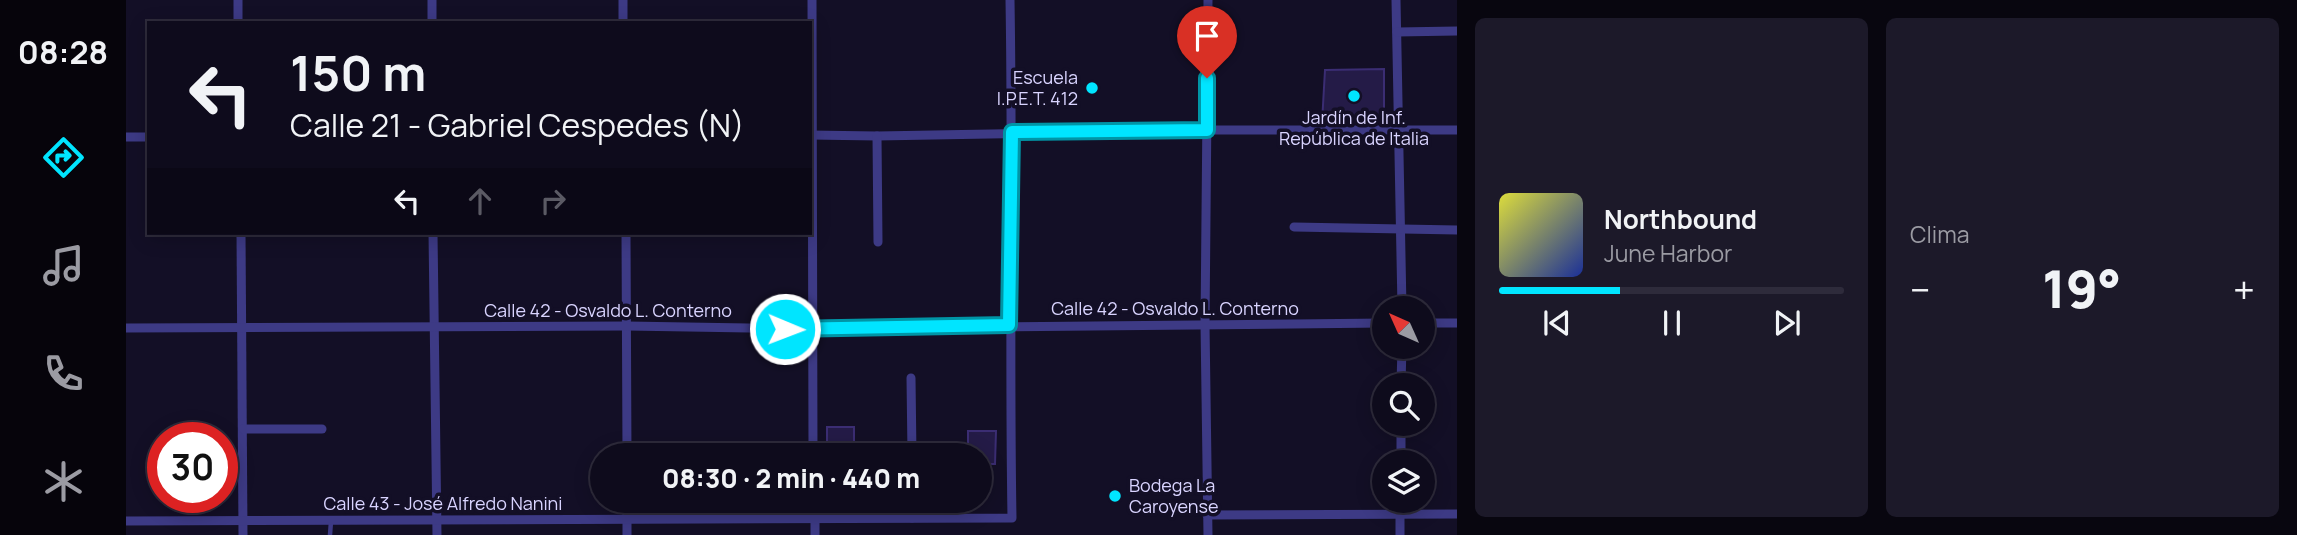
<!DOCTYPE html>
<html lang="es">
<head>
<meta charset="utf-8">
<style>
	body { margin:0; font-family:Manrope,sans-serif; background:#1c1929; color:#f1f3f6; height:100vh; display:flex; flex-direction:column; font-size:26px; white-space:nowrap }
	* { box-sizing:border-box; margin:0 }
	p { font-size:23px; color:#9b9ba3 }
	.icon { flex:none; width:38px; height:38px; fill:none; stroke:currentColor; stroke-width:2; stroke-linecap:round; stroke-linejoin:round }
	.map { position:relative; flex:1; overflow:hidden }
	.details { display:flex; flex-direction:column; gap:18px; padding:18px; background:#08060f; width:840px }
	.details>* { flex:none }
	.top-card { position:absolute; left:21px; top:21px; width:665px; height:214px; border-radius:0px; box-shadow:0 4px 18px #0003,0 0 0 2px #2e2b3b; background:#0e0b1c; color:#f1f3f6; overflow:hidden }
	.needle { width:46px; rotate:315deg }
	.buttons { position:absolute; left:1246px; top:296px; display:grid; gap:14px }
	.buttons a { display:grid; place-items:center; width:63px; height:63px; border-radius:50%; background:#0e0b1c; box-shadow:0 4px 18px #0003,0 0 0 2px #2e2b3b; font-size:35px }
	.speed { position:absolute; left:21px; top:422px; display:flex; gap:14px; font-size:35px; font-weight:700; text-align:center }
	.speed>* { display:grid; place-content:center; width:91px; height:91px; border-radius:50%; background:#0e0b1c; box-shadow:0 4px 18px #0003,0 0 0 2px #2e2b3b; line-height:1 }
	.speed .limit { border:10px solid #d22; background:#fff; color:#111 }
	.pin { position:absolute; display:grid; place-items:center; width:60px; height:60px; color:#fff; margin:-72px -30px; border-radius:50% 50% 50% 0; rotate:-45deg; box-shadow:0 0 7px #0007 }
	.pin .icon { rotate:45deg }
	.me { position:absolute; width:77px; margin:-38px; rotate:91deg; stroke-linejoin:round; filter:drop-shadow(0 0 5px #0008) }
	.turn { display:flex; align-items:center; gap:24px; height:147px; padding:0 28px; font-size:32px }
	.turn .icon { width:91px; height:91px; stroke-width:2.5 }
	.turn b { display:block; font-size:49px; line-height:60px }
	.lanes { display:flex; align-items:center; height:66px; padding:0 28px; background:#0003; justify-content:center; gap:35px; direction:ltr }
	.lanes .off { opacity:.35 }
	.big { font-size:52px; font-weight:800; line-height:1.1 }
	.details .widget { flex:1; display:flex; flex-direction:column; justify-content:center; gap:10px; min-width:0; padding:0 24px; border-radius:10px; background:#1c1929 }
	.song { display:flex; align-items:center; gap:21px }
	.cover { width:84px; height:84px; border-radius:10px; background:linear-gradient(135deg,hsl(60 70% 55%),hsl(230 70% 35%)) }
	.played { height:7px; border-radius:4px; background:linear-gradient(90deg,#00e5ff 35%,#2e2b3b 35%) }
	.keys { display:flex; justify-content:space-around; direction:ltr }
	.heat { display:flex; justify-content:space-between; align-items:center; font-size:38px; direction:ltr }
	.details .tiles { flex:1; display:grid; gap:18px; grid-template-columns:repeat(2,1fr) }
	.trip { position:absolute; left:464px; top:443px; width:402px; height:70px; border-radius:35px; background:#0e0b1c; box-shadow:0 4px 18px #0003,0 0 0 2px #2e2b3b; font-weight:800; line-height:70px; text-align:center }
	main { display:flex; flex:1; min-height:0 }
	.dock { display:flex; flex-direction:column; width:126px; justify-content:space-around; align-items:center; background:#06040b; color:#9b9ba3 }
	.dock .icon { width:49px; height:49px }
	.dock .current { color:#00e5ff }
	.dock b { font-size:32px; color:#f1f3f6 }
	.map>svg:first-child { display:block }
	.building { fill:#241b47; stroke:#3b2d73; stroke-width:2 }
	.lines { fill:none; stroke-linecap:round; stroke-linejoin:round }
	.service { stroke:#3d3a85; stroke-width:4.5 }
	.minor { stroke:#3d3a85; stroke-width:9 }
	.route-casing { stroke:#0095a6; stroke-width:18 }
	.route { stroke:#00e5ff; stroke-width:12 }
	.poi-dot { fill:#00e5ff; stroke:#130f26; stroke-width:2.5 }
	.labels { text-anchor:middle; stroke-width:7; stroke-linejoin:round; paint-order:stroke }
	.poi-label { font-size:18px; fill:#d9d4ff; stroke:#130f26; text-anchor:end }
	.street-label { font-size:18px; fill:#d9d4ff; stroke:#130f26 }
</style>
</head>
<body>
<main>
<nav class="dock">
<b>08:28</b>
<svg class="icon current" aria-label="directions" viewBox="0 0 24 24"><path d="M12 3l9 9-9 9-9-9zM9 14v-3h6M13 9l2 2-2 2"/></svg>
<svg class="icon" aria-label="music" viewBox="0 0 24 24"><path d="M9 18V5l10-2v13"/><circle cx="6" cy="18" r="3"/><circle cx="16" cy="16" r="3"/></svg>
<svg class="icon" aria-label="phone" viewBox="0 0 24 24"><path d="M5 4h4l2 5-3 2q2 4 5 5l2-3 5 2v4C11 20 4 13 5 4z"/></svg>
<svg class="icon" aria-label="climate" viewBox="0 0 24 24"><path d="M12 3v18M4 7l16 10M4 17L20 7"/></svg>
</nav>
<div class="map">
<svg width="1331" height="535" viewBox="0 0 1331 535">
	<rect width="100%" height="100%" fill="#130f26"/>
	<g class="building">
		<path d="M1258,69V122L1196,123L1199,70Z"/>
		<rect x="701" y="427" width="27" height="19"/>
		<path d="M842,431H870L869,464H854V455H842Z"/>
		<path d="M728,447V455H701V448Z"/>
	</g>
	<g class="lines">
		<path class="service" d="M204,535L205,521"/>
		<g class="minor">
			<path d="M112,0V23"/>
			<path d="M306,0V23"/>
			<path d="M497,0V23"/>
			<path d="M686,0L687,455"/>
			<path d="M1082,0L1079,324L1082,535"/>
			<path d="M1270,0L1276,308"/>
			<path d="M1271,32L1331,31"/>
			<path d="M684,135L751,136L1081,130H1331"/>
			<path d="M751,136L752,242"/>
			<path d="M0,137H23"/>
			<path d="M1168,227L1331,230"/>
			<path d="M115,233L117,535"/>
			<path d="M307,233L311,535"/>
			<path d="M500,233L501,455"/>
			<path d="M1297,323H1331"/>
			<path d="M0,328L501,326L686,329L1258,323"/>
			<path d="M785,378L786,455"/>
			<path d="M1275,385L1276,346"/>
			<path d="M117,429H196"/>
			<path d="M1275,462V424"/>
			<path d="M501,500V535"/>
			<path d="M689,500V535"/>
			<path d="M786,500V518"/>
			<path d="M1081,515L1331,514"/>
			<path d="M0,521L886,518C883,345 887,173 884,0"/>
			<path d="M1274,535V500"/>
		</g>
	</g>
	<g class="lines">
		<defs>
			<path id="route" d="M659,329L883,325L886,132L1081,130V78"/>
		</defs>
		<use href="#route" class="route-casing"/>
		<use href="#route" class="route"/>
	</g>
	<g class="poi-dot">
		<circle cx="966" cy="88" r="7"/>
		<circle cx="1228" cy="96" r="7"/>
		<circle cx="989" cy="496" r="7"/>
	</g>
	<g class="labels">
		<g class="poi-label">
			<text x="952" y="84">Escuela<tspan x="952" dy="21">I.P.E.T. 412</tspan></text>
			<text x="1228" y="124" text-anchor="middle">Jardín de Inf.<tspan x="1228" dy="21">República de Italia</tspan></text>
			<text x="1003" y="492" text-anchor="start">Bodega La<tspan x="1003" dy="21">Caroyense</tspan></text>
		</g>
		<g class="street-label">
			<text x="1049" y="315">Calle 42 - Osvaldo L. Conterno</text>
			<text x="482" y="317">Calle 42 - Osvaldo L. Conterno</text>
			<text x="317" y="510">Calle 43 - José Alfredo Nanini</text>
		</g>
	</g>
</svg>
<div class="buttons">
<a><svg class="needle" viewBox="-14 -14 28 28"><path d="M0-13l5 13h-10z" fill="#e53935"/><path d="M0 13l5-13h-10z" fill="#9b9ba3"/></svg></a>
<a><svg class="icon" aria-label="search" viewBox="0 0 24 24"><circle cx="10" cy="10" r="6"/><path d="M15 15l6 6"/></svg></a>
<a><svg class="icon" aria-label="layers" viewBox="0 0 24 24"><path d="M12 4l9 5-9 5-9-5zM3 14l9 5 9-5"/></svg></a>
</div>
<div class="speed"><div class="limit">30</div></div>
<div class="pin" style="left:1081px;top:78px;background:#d93025"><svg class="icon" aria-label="arrive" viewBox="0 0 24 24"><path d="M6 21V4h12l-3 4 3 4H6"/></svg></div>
<svg class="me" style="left:659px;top:329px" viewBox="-20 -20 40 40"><circle r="17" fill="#00e5ff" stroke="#fff" stroke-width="3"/><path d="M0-11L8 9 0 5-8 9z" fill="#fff"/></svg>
<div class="trip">08:30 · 2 min · 440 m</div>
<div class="top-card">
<div class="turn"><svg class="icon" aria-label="left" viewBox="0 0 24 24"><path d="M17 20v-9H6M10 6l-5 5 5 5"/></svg><div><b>150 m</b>Calle 21 - Gabriel Cespedes (N)</div></div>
<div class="lanes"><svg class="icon" aria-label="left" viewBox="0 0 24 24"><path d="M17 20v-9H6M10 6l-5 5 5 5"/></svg><svg class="icon off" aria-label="ahead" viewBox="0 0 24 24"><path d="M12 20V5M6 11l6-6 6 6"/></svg><svg class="icon off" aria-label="right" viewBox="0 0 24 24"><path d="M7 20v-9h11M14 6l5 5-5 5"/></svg></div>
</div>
</div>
<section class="details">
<div class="tiles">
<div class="widget">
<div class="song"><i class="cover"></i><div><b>Northbound</b><p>June Harbor</p></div></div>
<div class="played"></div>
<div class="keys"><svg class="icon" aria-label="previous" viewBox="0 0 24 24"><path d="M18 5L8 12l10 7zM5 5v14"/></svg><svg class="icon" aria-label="pause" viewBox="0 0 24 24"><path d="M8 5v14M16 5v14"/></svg><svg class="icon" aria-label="next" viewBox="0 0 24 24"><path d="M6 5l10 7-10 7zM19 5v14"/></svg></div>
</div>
<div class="widget"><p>Clima</p>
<div class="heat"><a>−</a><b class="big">19°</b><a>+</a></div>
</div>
</div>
</section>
</main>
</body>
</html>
